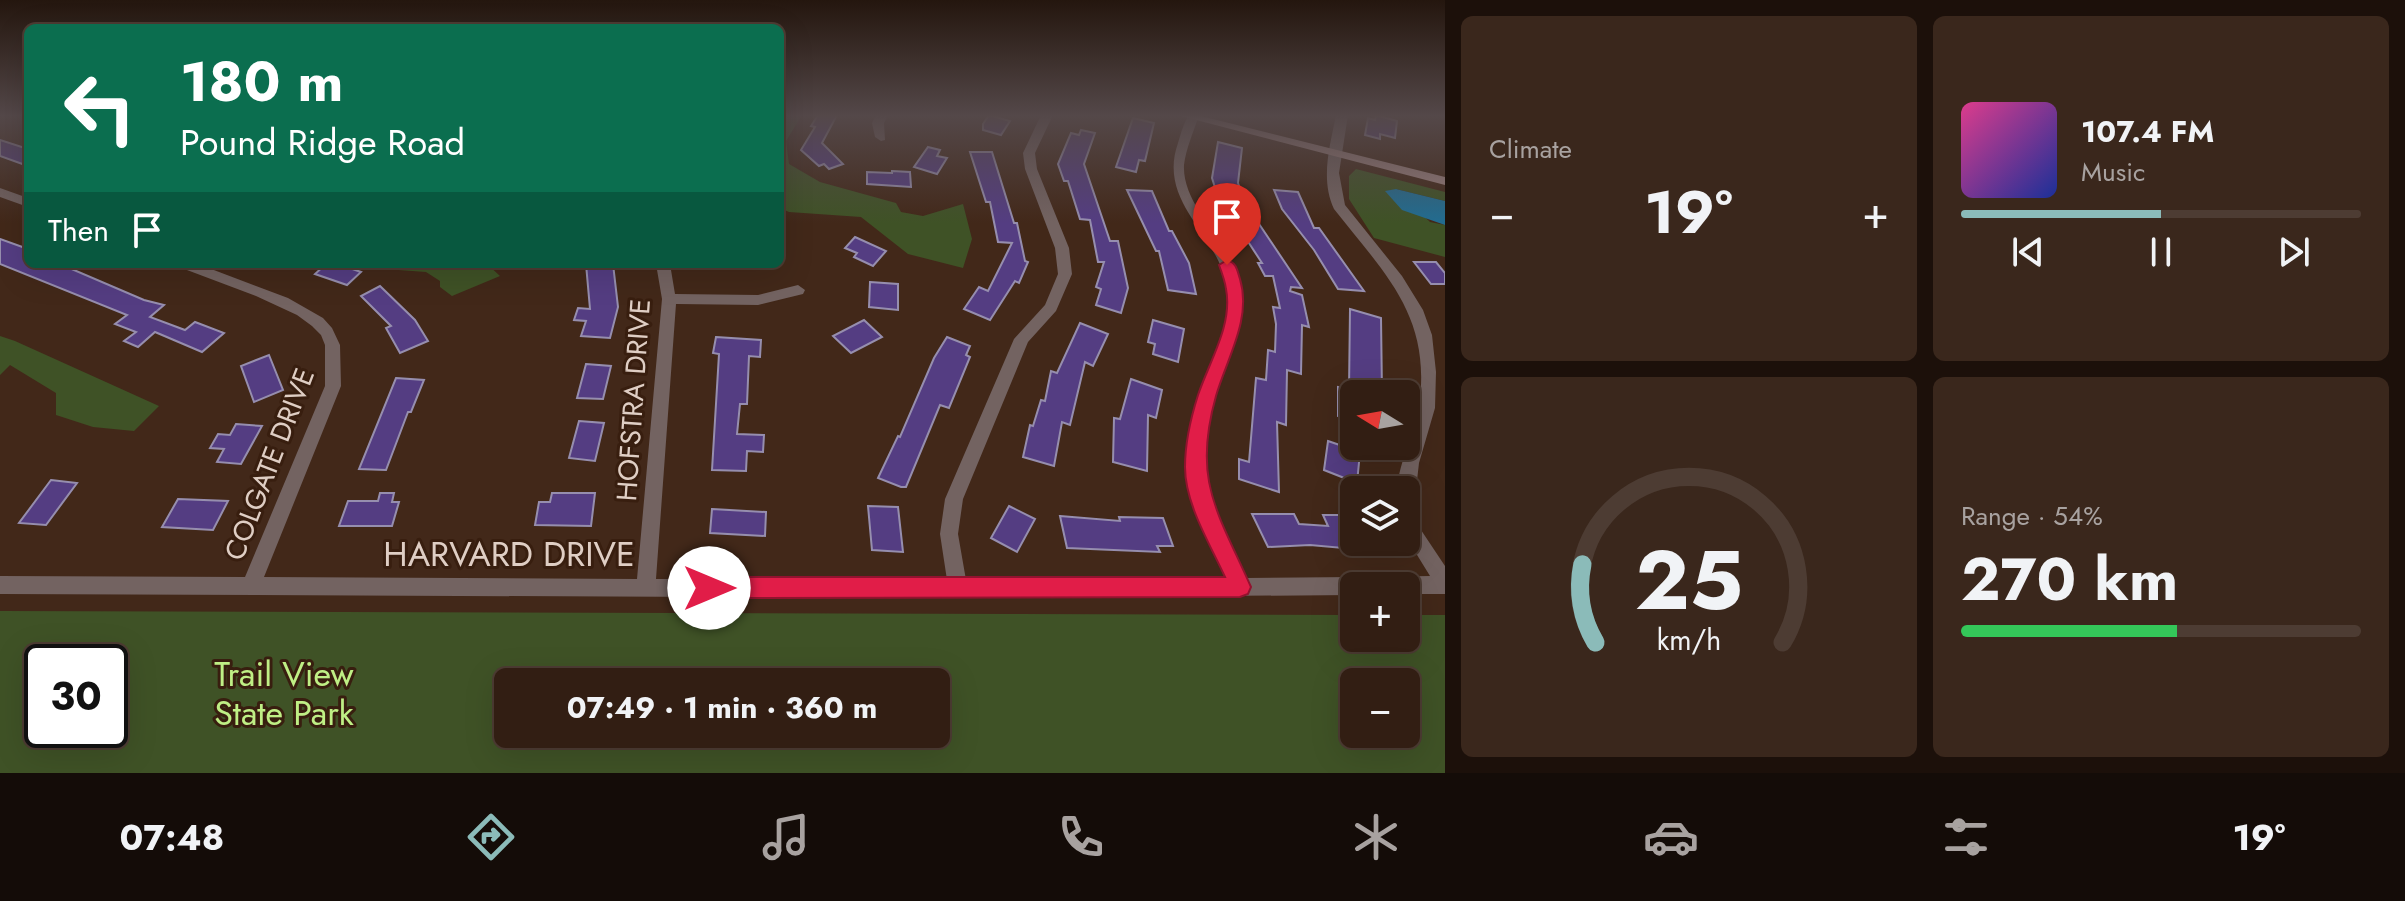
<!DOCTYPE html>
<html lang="en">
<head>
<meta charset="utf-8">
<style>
	body { margin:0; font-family:Jost,sans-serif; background:#3a271c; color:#f1f3f6; height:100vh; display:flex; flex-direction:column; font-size:30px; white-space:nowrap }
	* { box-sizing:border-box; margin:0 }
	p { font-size:26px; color:#a8a2a0 }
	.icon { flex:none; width:44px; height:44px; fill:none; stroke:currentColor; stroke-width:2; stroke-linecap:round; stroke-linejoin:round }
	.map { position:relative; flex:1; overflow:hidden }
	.drawer { display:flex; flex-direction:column; gap:16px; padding:16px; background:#1c100a; width:960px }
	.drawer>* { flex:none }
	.banner { position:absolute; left:24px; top:24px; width:760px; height:244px; border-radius:12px; box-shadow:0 8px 32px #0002,0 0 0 2px #4d3c33; background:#0b6e4f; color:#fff; overflow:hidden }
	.needle { width:52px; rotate:281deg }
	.buttons { position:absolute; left:1340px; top:380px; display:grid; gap:16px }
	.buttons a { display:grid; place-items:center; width:80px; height:80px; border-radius:12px; background:#321e13; box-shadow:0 8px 32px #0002,0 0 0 2px #4d3c33; font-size:40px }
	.speed { position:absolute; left:24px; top:644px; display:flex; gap:16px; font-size:40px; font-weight:700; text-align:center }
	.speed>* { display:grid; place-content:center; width:104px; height:104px; border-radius:50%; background:#321e13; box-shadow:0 8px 32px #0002,0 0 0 2px #4d3c33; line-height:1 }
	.speed .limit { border:4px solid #111; border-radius:12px; background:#fff; color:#111 }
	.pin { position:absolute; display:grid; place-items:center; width:68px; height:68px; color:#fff; margin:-82px -34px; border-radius:50% 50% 50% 0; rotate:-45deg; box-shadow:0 0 8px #0007 }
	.pin .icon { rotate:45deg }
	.me { position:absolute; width:88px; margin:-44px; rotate:90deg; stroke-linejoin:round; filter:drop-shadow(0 0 6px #0008) }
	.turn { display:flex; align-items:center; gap:28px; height:168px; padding:0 24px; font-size:36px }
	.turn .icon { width:104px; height:104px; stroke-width:2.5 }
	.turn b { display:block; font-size:56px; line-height:68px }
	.then { display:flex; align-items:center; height:76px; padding:0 24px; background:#0003; gap:16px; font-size:30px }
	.big { font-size:60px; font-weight:700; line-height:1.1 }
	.drawer .widget { flex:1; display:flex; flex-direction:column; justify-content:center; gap:12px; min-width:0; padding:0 28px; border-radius:12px; background:#3a271c }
	.drawer .dial { align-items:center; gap:0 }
	.dial svg { height:208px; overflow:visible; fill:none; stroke:#4d3c33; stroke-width:7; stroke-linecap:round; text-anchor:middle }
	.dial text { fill:#f1f3f6; stroke:none }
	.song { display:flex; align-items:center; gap:24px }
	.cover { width:96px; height:96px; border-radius:12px; background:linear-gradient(135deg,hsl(330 70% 55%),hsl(230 70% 35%)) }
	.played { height:8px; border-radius:4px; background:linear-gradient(90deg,#8bbbb9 50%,#4d3c33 50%) }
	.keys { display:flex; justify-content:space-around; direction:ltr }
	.heat { display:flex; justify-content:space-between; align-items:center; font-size:44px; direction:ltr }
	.charge { height:12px; border-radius:6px; background:linear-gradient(90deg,#34c759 54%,#4d3c33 0) }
	.drawer .tiles { flex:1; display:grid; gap:16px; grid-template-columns:repeat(2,1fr) }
	.trip { position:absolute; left:494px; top:668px; width:456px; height:80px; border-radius:12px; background:#321e13; box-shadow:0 8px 32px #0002,0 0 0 2px #4d3c33; font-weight:700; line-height:80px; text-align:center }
	.tabs { display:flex; height:128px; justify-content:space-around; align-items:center; background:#140c08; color:#a8a2a0 }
	.tabs .icon { width:56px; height:56px }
	.tabs .on { color:#8bbbb9 }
	.tabs b { font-size:36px; color:#f1f3f6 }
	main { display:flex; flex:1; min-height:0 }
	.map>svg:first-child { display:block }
	.green { fill:#3f5226; fill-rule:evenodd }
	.water { fill:#226c90 }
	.building { fill:#543d82; stroke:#968eae; stroke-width:2 }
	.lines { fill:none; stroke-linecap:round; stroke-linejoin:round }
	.street { fill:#736361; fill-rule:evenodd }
	.secondary { fill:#997f7d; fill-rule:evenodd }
	.route { fill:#e11d48; stroke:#92132f; stroke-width:2 }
	.labels { text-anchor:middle; stroke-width:6; stroke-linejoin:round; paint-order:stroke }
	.street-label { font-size:28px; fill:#dfcec4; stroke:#381e0f }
	.near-street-label { font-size:34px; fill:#dfcec4; stroke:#381e0f }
	.near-park-label { font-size:34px; fill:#bfef85; stroke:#381e0f }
</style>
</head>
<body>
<main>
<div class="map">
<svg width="1445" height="773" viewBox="0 0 1445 773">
	<rect width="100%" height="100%" fill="#422819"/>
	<g class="green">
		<path d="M780,115H802L786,141L789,164L820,182L896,203L901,212L923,216L963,204L972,239L963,268L908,254L861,217L789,212L780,208Z"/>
		<path d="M1356,169L1445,192V201L1396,189L1430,222L1445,225V257L1374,238L1349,199V176Z"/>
		<path d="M402,264H487L500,276L452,296L440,287V281L426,272L398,270Z"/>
		<path d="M0,336L15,341L159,406L134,431L93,427L56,415V393L10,365L0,375Z"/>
		<path d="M0,611L1354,615V638H1406V615H1445V773H0ZM110,662V730H42V662ZM936,682V734H508V682ZM1406,682V734H1354V682Z"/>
	</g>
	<path class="water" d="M1396,189L1445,201V225L1402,210L1385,191Z"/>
	<g class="building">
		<path d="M818,115H837L822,143L843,164L829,169L824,164L819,166L801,150L815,127L811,126Z"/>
		<path d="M989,115L1010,121L1001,135L983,130V124Z"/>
		<path d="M1376,115L1397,121L1395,138L1380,134V139L1365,135L1368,118L1375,120Z"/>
		<path d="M1133,118L1154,123L1145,161L1139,160L1136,172L1116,167Z"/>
		<path d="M1081,130L1095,133L1084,164L1110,241H1118L1128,288L1121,313L1096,305L1101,289L1096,287L1104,262H1098L1090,220L1080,219L1068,181H1064L1058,164L1071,133L1079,135Z"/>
		<path d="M0,140L28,149V166L0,156Z"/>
		<path d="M1218,142L1242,148L1238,183L1245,203L1302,288L1291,287L1290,291L1302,295L1309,327L1302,325L1301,374L1287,370L1286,425L1277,422L1279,492L1239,479V459L1249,462L1256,378L1266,380L1268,350L1275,352L1276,324L1273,307L1280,308L1273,276H1265L1258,263H1262L1217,194L1212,178Z"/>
		<path d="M928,147L940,150L937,156L947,158L937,174L914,167Z"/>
		<path d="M970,152H992L1014,223H1017L1025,261L1028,262L1019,283L1015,281L990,320L964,309L979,287L988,291L1012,243L998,242L990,202H986Z"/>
		<path d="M892,171L910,172L911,187L867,184V172L892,173Z"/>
		<path d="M1127,190L1152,191L1169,231H1172L1189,263L1196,294L1168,290L1159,251H1156Z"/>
		<path d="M1274,190L1298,192L1314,228H1319L1364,291L1338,289L1314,250L1282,209Z"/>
		<path d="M855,237L886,251L873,266L854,257L857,253L845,248Z"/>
		<path d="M0,239L28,249V264H60L144,300L164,305L150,317L185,330L195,322L224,333L202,352L155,332L138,347L124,341L136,332L115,324L127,315L0,264Z"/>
		<path d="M1414,262H1436L1445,273V284H1431Z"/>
		<path d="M326,264H338L361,272L347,285L315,274Z"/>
		<path d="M586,264H613L618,307L610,338L581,336L586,321L574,320L578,308L590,309Z"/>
		<path d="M870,282L898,284V310L869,307Z"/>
		<path d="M380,286L415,320L428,341L400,353L386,328L391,326L361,296Z"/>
		<path d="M1350,309L1381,318L1382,394H1354V421L1338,416V387L1349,390Z"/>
		<path d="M864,320L882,337L851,353L833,336Z"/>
		<path d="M1153,320L1184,329L1178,362L1153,354L1155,344L1148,342Z"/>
		<path d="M1080,323L1108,334L1093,366L1085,362L1070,425L1062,422L1054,466L1023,457L1030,425L1033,426L1041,400L1045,401L1051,371L1057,373Z"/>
		<path d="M716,337L761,340L760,357L749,356L747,404H740L737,434L764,435L763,452L747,451L746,471L712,470L719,354L713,353Z"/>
		<path d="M947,337L970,346L966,355L970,357L949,408L940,405L906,487H901L878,478L898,436L900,437L934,358Z"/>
		<path d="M269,355L283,390L254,402L241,366Z"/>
		<path d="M586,364L611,366L603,399L577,398Z"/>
		<path d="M396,378L424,380L411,412H408L386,470L359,469Z"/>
		<path d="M1131,379L1162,390L1156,418L1148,415L1147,471L1113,462L1114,418L1120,419Z"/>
		<path d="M579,421L604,423L595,461L569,458Z"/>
		<path d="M236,424L262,426L241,464L217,462L224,449L210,448L218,434L230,435Z"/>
		<path d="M1328,441L1360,452L1357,483L1324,470Z"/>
		<path d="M51,480L77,483L46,525L19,523Z"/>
		<path d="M380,493H394L392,502H399L392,526H339L348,501H378Z"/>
		<path d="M552,493H595L591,526L535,525L539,502H550Z"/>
		<path d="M178,499L228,501L213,530L162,527Z"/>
		<path d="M868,506L898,507L903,552L872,550Z"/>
		<path d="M1009,506L1035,519L1017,552L991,538Z"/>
		<path d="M712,509L766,512L765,536L710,533Z"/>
		<path d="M1252,514H1294L1299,524L1328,526L1323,515H1354V549L1310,545L1268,547Z"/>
		<path d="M1060,516L1120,521L1119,517L1163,518L1173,546H1157L1160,552L1067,548Z"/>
	</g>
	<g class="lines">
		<g class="street">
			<path d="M876,115H888L884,123L885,140L881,141L875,137L872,123Z"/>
			<path d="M1041,115H1053L1035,153L1037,169L1069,248L1072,274L1056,311L1028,342L963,499L958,534L966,580L1226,578C1188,499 1172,460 1207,375C1218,347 1233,318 1227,287C1218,233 1157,203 1178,143C1181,133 1184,122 1189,115L1198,118C1193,133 1186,149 1184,165C1182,207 1232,245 1241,286C1248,318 1232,350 1221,380C1189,466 1208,501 1245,578L1354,577L1361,580L1364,586L1366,580L1373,577L1430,576L1406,537V490H1397C1399,460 1415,435 1419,406C1432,316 1385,274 1334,209C1320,179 1330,146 1336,115H1348L1339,173L1345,205L1402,276L1423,310L1432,335L1436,372L1435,408L1419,463L1415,498L1421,530L1445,566V594H1406V586H1354V595L958,598L0,594V576L245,577L325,386V345L321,335L312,326L297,315L256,296L179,267L177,264H198L288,298L323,318L332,328L340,345L341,386L264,577L637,579L662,299L656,264H670L675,294L758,295L798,285L805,290L803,294L758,305L676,304L656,579L947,580L940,534L945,499L1014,339L1045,305L1058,274L1055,248L1025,169L1023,153Z"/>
			<path d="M0,188L28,198V207L0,197Z"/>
		</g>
		<path class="secondary" d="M1177,115H1197L1445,177V185Z"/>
	</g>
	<linearGradient id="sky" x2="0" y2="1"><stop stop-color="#24160e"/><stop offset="0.52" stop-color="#544849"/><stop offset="1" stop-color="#544849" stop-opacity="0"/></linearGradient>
	<rect width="1445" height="223" fill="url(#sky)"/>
	<path class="route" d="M1227,260C1237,263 1237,270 1240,279C1252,319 1227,358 1216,396C1192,481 1218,512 1251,587L1248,594L1240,597L709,598L701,595L698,588L701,580L709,577H1225C1210,544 1185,504 1185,467C1185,444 1191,417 1198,395C1209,362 1233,325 1226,289C1225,281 1222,273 1219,265Z"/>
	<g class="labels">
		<g class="street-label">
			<text transform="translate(633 400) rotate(-86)" y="10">HOFSTRA DRIVE</text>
			<text transform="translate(269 464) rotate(-69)" y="10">COLGATE DRIVE</text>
		</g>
		<g class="near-street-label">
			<text x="509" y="566">HARVARD DRIVE</text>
		</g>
		<g class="near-park-label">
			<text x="284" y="686">Trail View<tspan x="284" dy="39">State Park</tspan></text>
		</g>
	</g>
</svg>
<div class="buttons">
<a><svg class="needle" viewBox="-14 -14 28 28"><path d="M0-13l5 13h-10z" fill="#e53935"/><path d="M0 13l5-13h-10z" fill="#a8a2a0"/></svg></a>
<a><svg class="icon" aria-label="layers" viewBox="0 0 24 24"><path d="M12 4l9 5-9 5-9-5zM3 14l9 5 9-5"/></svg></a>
<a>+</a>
<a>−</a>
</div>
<div class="speed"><div class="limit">30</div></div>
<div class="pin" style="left:1227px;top:265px;background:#d93025"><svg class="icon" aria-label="arrive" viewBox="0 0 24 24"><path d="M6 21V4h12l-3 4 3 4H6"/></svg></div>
<svg class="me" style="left:709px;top:588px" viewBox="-20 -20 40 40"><circle r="19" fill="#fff"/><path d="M0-13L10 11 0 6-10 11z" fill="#e11d48"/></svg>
<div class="trip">07:49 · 1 min · 360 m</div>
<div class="banner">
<div class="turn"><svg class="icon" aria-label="left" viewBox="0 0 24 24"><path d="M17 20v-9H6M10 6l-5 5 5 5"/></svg><div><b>180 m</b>Pound Ridge Road</div></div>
<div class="then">Then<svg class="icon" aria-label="arrive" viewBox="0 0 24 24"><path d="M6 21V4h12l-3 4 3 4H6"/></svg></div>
</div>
</div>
<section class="drawer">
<div class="tiles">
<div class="widget"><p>Climate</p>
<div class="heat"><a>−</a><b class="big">19°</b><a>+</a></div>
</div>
<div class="widget">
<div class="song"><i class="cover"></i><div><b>107.4 FM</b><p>Music</p></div></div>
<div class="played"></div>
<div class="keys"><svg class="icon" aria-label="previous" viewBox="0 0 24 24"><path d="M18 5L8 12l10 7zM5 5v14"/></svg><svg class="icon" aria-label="pause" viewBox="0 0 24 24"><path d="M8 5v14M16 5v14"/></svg><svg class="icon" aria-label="next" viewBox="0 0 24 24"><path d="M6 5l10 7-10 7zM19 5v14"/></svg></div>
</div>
<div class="widget dial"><svg viewBox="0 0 100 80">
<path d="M14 69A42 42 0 1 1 86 69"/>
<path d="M14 69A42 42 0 0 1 9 39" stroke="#8bbbb9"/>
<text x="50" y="56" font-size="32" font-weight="700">25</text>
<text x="50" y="72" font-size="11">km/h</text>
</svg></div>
<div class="widget"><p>Range · 54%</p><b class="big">270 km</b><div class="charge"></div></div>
</div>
</section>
</main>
<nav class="tabs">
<b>07:48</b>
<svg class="icon on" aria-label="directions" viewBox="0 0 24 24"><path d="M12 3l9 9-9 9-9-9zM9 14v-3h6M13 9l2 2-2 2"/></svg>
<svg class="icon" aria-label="music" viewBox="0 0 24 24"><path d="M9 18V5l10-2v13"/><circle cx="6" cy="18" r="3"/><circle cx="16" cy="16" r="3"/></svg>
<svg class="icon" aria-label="phone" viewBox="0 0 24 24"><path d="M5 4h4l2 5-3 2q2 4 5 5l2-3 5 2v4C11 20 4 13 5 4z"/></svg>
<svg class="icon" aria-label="climate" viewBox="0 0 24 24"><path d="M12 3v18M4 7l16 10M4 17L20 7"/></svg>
<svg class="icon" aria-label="car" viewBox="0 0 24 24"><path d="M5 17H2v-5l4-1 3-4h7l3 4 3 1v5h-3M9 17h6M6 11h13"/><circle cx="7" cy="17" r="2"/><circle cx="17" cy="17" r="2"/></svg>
<svg class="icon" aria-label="filters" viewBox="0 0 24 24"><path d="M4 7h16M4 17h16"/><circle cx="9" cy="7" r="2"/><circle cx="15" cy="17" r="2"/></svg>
<b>19°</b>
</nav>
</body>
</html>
